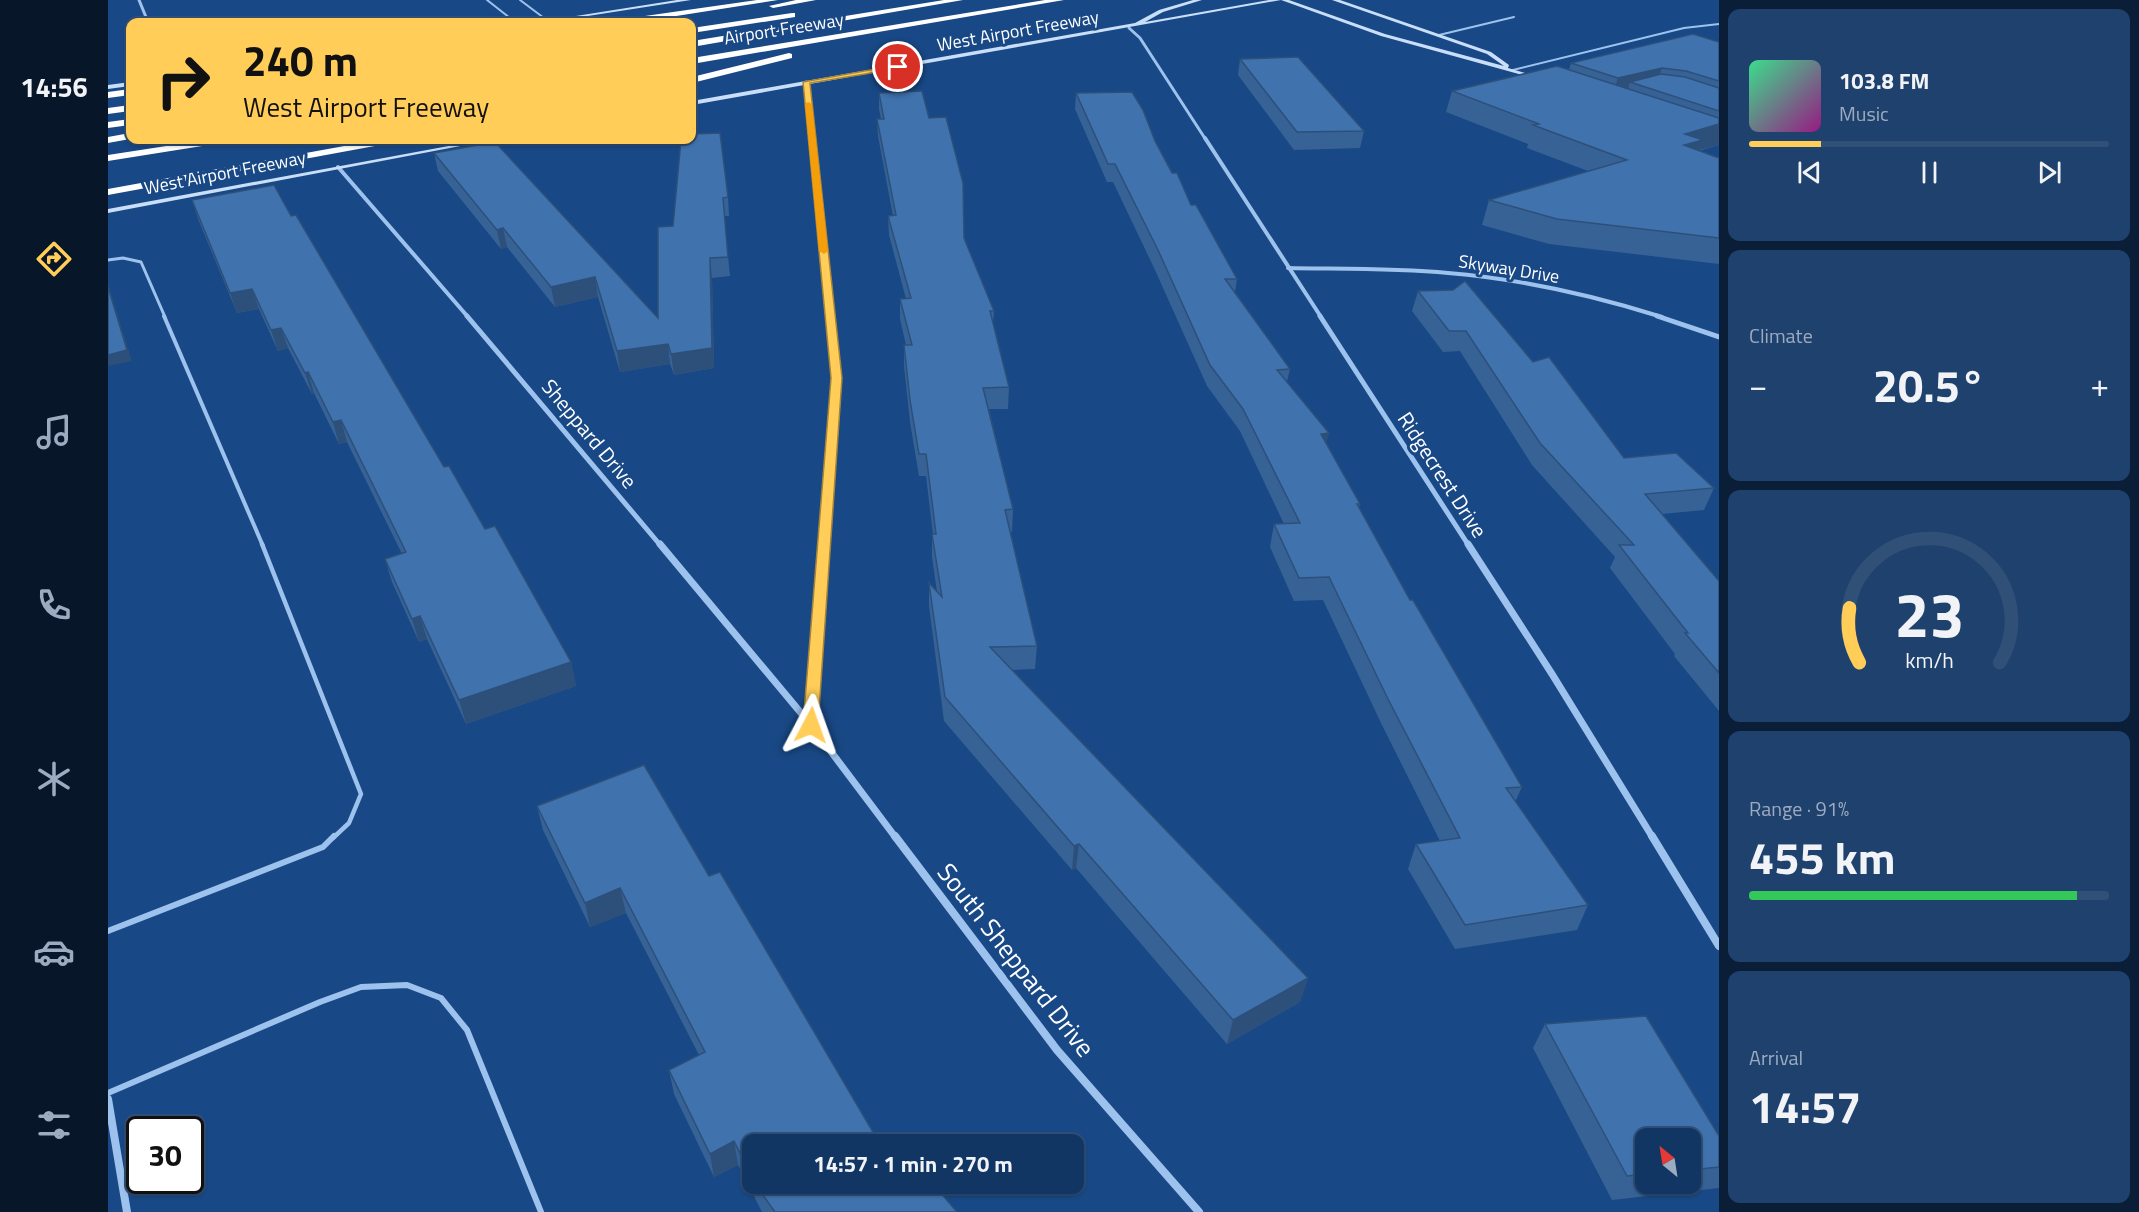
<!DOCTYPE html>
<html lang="en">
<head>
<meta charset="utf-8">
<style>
	body { margin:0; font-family:"Titillium Web",sans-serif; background:#1f416d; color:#f1f3f6; height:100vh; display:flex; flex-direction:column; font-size:22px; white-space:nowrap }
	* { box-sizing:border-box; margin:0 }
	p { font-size:20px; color:#9cabbf }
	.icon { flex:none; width:33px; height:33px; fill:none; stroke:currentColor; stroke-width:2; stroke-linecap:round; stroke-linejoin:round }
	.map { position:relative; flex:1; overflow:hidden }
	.side { display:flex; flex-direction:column; gap:9px; padding:9px; background:#0a1e37; width:420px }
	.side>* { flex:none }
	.top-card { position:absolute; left:18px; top:18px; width:570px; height:126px; border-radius:12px; box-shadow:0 2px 4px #0004,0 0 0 2px #315078; background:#ffcd58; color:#111; overflow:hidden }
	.needle { width:39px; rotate:330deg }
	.buttons { position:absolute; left:1527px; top:1128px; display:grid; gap:12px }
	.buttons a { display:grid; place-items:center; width:66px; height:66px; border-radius:12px; background:#123664; box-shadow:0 2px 4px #0004,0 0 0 2px #315078; font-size:30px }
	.speed { position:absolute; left:18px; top:1116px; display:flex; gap:12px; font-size:30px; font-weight:700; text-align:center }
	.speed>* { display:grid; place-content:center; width:78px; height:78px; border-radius:50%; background:#123664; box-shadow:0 2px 4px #0004,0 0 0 2px #315078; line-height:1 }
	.speed .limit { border:3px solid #111; border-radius:9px; background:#fff; color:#111 }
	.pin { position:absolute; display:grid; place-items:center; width:51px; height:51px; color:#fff; margin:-26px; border:3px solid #fff; border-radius:50%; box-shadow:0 2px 6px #0007 }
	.me { position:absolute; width:66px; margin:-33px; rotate:4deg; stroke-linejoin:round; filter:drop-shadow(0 0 4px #0008) }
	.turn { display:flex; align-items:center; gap:21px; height:126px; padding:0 18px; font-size:27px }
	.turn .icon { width:78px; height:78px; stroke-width:2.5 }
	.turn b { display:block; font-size:42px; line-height:51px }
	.big { font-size:45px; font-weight:700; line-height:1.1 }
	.side .tile { flex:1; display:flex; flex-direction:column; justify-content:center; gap:9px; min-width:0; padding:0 21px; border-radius:12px; background:#1f416d }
	.side .dial { align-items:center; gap:0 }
	.dial svg { height:156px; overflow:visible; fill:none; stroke:#315078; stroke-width:7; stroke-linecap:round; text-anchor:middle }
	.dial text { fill:#f1f3f6; stroke:none }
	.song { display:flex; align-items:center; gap:18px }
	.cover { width:72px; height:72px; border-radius:9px; background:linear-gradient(135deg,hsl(150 70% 55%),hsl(310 70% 35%)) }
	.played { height:6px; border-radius:3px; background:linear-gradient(90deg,#ffcd58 20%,#315078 20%) }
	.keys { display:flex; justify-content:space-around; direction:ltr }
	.heat { display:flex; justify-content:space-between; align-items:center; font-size:33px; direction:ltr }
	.charge { height:9px; border-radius:4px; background:linear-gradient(90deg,#34c759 91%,#315078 0) }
	.trip { position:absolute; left:634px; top:1134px; width:342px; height:60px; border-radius:12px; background:#123664; box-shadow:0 2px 4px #0004,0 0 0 2px #315078; font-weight:700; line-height:60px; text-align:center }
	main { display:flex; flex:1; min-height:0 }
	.tab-bar { display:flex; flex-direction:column; width:108px; justify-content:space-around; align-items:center; background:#071628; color:#9cabbf }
	.tab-bar .icon { width:42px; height:42px }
	.tab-bar .active { color:#ffcd58 }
	.tab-bar b { font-size:27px; color:#f1f3f6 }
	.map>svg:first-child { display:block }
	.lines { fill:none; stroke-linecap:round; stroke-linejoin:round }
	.lane-far4 { stroke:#9dc2ed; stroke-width:2 }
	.lane-far3 { stroke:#9dc2ed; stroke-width:3 }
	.lane-far2 { stroke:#9dc2ed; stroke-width:4 }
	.lane-far1 { stroke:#9dc2ed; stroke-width:4.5 }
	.lane { stroke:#9dc2ed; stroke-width:6 }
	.street-far4 { stroke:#9dc2ed; stroke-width:3 }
	.street-far3 { stroke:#9dc2ed; stroke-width:4 }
	.street-far2 { stroke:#9dc2ed; stroke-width:5 }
	.street-far1 { stroke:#9dc2ed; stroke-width:7 }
	.street { stroke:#9dc2ed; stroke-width:8 }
	.secondary { fill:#c9def9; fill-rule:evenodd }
	.highway { fill:#fff; fill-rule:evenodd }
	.wall { fill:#376296; fill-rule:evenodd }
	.shaded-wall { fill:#2d507a }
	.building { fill:#4072ae; stroke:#2d507a; stroke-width:1.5 }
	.route { fill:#ffcd58; stroke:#a68539; stroke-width:1.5 }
	.slow { fill:#f59e0b }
	.labels { text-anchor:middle; stroke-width:6; stroke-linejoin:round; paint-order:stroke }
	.far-street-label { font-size:18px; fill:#fff; stroke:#184885 }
	.street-label { font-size:21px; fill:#fff; stroke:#184885 }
	.near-street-label { font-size:26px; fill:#fff; stroke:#184885 }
</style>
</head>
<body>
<main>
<nav class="tab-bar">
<b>14:56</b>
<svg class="icon active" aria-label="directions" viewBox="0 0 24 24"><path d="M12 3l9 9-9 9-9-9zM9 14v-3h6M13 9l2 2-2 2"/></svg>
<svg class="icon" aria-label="music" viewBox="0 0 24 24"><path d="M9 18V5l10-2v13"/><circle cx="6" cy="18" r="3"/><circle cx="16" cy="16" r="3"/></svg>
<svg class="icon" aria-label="phone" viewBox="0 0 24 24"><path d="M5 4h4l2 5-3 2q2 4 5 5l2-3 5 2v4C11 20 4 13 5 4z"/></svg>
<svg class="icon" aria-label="climate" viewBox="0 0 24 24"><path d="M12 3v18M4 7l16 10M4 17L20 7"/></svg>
<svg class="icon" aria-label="car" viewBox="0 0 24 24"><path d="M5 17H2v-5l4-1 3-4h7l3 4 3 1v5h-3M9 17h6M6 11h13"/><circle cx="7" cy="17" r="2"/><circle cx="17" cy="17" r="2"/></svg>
<svg class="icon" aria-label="filters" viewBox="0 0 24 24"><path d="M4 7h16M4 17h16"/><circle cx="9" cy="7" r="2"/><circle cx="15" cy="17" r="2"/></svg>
</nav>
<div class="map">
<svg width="1611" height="1212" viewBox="0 0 1611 1212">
	<rect width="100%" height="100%" fill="#184885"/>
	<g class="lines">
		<g class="lane-far4">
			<path d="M379,0L407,22"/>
			<path d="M412,0L440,21"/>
			<path d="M1331,35L1406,17"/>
			<path d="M1405,70L1576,28L1611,24"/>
		</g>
		<path class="lane-far3" d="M0,260L15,258L33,262L57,317"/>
		<path class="lane-far2" d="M56,316L155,546"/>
		<path class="lane-far1" d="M154,544L253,794L241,823L225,838"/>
		<g class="lane">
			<path d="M0,931L215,847L226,836"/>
			<path d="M0,1093L212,1002L253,987L299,985L333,998L359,1030L433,1212"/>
		</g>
		<g class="street-far4">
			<path d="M31,0L40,22"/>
			<path d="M1021,28L1032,38L1098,140"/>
			<path d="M698,82L704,140"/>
		</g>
		<g class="street-far3">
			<path d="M704,138L723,317"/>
			<path d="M1097,138L1213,317"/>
			<path d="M230,167L360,317"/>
			<path d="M1180,268C1233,269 1287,268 1340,273C1412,279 1484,295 1554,317"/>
		</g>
		<g class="street-far2">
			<path d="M359,316L553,546"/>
			<path d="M1212,316L1361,546"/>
			<path d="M1549,316L1611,337"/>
			<path d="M716,546L729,378L722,316"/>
		</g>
		<g class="street-far1">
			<path d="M552,544L703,725L788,838"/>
			<path d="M1360,544L1444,674L1545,838"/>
			<path d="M703,724L717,544"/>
		</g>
		<g class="street">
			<path d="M787,836L949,1050L1091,1212"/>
			<path d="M1544,836L1611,946"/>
			<path d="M0,1099L19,1212"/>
		</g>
		<g class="secondary">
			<path d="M569,0H583L441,22H430Z"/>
			<path d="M1085,0H1094L1055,12L1037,22L1161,0H1173L584,105V101L1027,23L1051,10Z"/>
			<path d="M1173,0H1181L1277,34L1396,66L1379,54L1224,0H1232L1383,52L1401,65L1400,68L1434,78L1429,79L1273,36Z"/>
			<path d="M22,82V86L0,89V85Z"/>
			<path d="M373,140H384L0,213V209Z"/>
		</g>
		<g class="highway">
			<path d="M649,0H670L530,22H512L516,19Z"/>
			<path d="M688,0H708L665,8L661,6Z"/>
			<path d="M836,0H855L584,47V41Z"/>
			<path d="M937,0H956L584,64V58Z"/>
			<path d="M684,13H687V17L584,33V28Z"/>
			<path d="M681,53L684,54V58L584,83V77Z"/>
			<path d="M22,89V95L0,98V92Z"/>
			<path d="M22,105V111L0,114V108Z"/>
			<path d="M22,119V125L0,128V122Z"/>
			<path d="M22,133V139L0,143V137Z"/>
			<path d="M97,140H118L113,143L0,161V155Z"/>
			<path d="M269,140H288L283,143L0,195V189Z"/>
		</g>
	</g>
	<g class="wall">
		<path d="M1611,42V145L1591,151L1611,158V264L1441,244L1374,225L1381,200L1480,171L1419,148L1420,144L1338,112L1344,91L1461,70L1463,63Z"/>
		<path d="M1132,59L1256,131L1252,148L1186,150L1130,75Z"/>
		<path d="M771,93L821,118L856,238L886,311L885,323L901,387L900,409H881L905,509L904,532H902L929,646L927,669L904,670L1200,978L1192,1002L1119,1044L968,868L964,870L836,721L821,606V583L829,592L824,557V534H825L818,476H811L802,422L796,366V345H798L792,319V299H798L781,235L780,216H785L770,136L769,119H773L771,109Z"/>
		<path d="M968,93L1047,141L1083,205L1129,279L1127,292L1182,369L1179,381L1219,444L1252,504L1251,507L1302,600L1414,787L1407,802L1480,905L1469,930L1347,949L1300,869L1308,844L1332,841L1273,723L1215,600L1186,601L1162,547L1166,524H1176L1132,431L1099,386L1047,270L1005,182H999L967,109Z"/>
		<path d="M573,140L620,197L621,216H616L622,276L604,278L606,368L566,375L562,364L512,372L490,297L447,307L399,247L393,249L330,171L326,153L550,318L565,226Z"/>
		<path d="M84,200L183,216L336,467L463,662L468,686L358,724L319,639L311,642L284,582L277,559L294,554L239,442L231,444L206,393L204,394L180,348L170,351L151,309L129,313L90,219Z"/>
		<path d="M1310,291L1425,362L1516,458L1606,488L1596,510L1554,514L1611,581V711L1566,656L1567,654L1502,568L1507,557L1424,465L1352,351L1335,352L1304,311Z"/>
		<path d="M536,765L645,1144V1184H825L849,1212H654L630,1165L606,1177L566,1094L561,1070L591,1055L518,913L482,927L435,830L429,806Z"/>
		<path d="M1538,1016L1611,1136V1167L1599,1168L1611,1167V1188L1504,1200L1425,1048L1437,1024ZM1538,1138H1582V1184H1538Z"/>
	</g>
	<g class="shaded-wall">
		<path d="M1554,68L1546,89L1522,82L1518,96L1503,99L1510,78Z"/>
		<path d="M1611,124V145L1591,150L1567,168L1577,134Z"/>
		<path d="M395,228L399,247L393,249L389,230Z"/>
		<path d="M602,258L604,278L606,368L566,375L563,354Z"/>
		<path d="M487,277L490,297L447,307L443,287Z"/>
		<path d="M0,284L24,361L0,366Z"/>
		<path d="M144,289L151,309L129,313L122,293Z"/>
		<path d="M173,328L180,348L170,351L163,330Z"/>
		<path d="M560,344L562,364L512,372L509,351Z"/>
		<path d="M200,372L206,393L204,394L197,373Z"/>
		<path d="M233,420L239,442L231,444L225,422Z"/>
		<path d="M1221,433L1216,454L1213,434Z"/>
		<path d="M312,616L319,639L311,642L304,619Z"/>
		<path d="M463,662L468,686L358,724L351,700Z"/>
		<path d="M971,844L968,868L964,870L966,846Z"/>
		<path d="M512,888L518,913L482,927L477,903Z"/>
		<path d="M1200,978L1192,1002L1119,1044L1125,1020Z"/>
		<path d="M626,1141L630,1165L606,1177L602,1154Z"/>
	</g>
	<g class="building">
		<path d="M1585,34L1611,42V81L1578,71L1554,68L1510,78L1463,63Z"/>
		<path d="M1190,57L1256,131L1189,132L1132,59Z"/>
		<path d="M1449,66L1611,118V124L1577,134L1595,140L1576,145L1611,158V238L1449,219L1381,200L1519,160L1425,125L1431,124L1344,91Z"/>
		<path d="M1553,74L1577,77L1611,88V111L1522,82Z"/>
		<path d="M814,91L821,118L838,117L855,183L856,238L886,311H882L901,387L875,388L905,509L897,510L929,646L882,647L1200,978L1125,1020L971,844L966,846L837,697L821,583L834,597L824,534H828L818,454H811L802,400L796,345H804L792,299L803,298L780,216L788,215L769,119H776L771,93Z"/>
		<path d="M1024,92L1035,110L1047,141L1064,173H1069L1083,205H1088L1129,279H1117L1182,369L1169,370L1221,433L1213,434L1252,504H1249L1302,600H1305L1414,787L1398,788L1480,905L1357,925L1308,844L1352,838L1280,699L1221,577L1191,578L1166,524L1192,523L1135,409L1102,365L1050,250L1007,164H1000L968,93Z"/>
		<path d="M612,133L620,197L615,198L620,257L602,258L604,348L563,354L560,344L509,351L487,277L443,287L395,228L389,230L326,153L387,142L550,318V227L565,226L573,140H584V134Z"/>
		<path d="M166,185L183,216L188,215L336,467L341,466L377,529L387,526L463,662L351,700L312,616L304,619L277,559L298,552L233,420L225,422L200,372L197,373L173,328L163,330L144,289L122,293L84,200Z"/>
		<path d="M1357,281L1425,362L1441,357L1516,458L1568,453L1606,488L1537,494L1611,581V673L1577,633H1580L1511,545H1526L1432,443L1358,331H1341L1310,291L1345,290Z"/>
		<path d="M0,287L19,350L0,355Z"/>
		<path d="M536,765L601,876L612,872L772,1144H645V1179L626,1141L602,1154L561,1070L597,1052L512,888L477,903L429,806Z"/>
		<path d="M1538,1016L1611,1136V1167L1582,1170V1138H1538V1174L1519,1176L1437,1024Z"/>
		<path d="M647,1184H825L849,1212H667Z"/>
	</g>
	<path class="route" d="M790,65L793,68L702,83L734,378L710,725L703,730L695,725L723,378L695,82Z"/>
	<path class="slow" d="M700,102L704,104L720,251L716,254L711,251L697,104Z"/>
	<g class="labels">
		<g class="far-street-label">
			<text transform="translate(676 29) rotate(-9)" y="6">Airport Freeway</text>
			<text transform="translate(910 31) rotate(-10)" y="6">West Airport Freeway</text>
			<text transform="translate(117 173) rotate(-11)" y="6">West Airport Freeway</text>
			<text transform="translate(1401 269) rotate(9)" y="6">Skyway Drive</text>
		</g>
		<g class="street-label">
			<text transform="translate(481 434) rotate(50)" y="7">Sheppard Drive</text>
			<text transform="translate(1334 475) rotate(57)" y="7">Ridgecrest Drive</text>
		</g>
		<g class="near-street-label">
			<text transform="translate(908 960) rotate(52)" y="9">South Sheppard Drive</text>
		</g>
	</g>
</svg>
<div class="buttons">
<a><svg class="needle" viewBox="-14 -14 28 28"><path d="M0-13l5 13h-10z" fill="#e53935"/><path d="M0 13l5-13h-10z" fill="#9cabbf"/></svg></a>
</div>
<div class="speed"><div class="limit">30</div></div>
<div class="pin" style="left:790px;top:67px;background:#d93025"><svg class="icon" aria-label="arrive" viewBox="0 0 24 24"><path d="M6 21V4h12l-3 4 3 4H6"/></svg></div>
<svg class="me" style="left:703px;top:725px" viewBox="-20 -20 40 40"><path d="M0-17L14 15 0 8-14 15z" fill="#ffcd58" stroke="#fff" stroke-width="4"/></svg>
<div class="trip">14:57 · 1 min · 270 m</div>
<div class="top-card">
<div class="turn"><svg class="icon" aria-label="right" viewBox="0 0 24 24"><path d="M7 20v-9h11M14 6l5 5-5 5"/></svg><div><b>240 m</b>West Airport Freeway</div></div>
</div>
</div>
<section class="side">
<div class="tile">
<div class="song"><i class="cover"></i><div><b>103.8 FM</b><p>Music</p></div></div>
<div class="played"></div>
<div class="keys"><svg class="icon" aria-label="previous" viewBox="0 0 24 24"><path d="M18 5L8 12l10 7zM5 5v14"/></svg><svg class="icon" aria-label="pause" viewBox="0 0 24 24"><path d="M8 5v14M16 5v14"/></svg><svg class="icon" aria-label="next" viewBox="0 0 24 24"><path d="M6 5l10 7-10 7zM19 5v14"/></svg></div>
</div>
<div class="tile"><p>Climate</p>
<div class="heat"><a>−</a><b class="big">20.5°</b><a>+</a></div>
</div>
<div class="tile dial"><svg viewBox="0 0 100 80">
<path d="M14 69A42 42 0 1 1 86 69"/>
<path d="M14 69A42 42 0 0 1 9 41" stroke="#ffcd58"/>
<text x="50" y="56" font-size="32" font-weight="700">23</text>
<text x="50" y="72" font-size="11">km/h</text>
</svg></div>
<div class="tile"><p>Range · 91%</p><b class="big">455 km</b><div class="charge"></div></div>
<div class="tile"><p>Arrival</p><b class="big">14:57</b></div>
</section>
</main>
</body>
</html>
